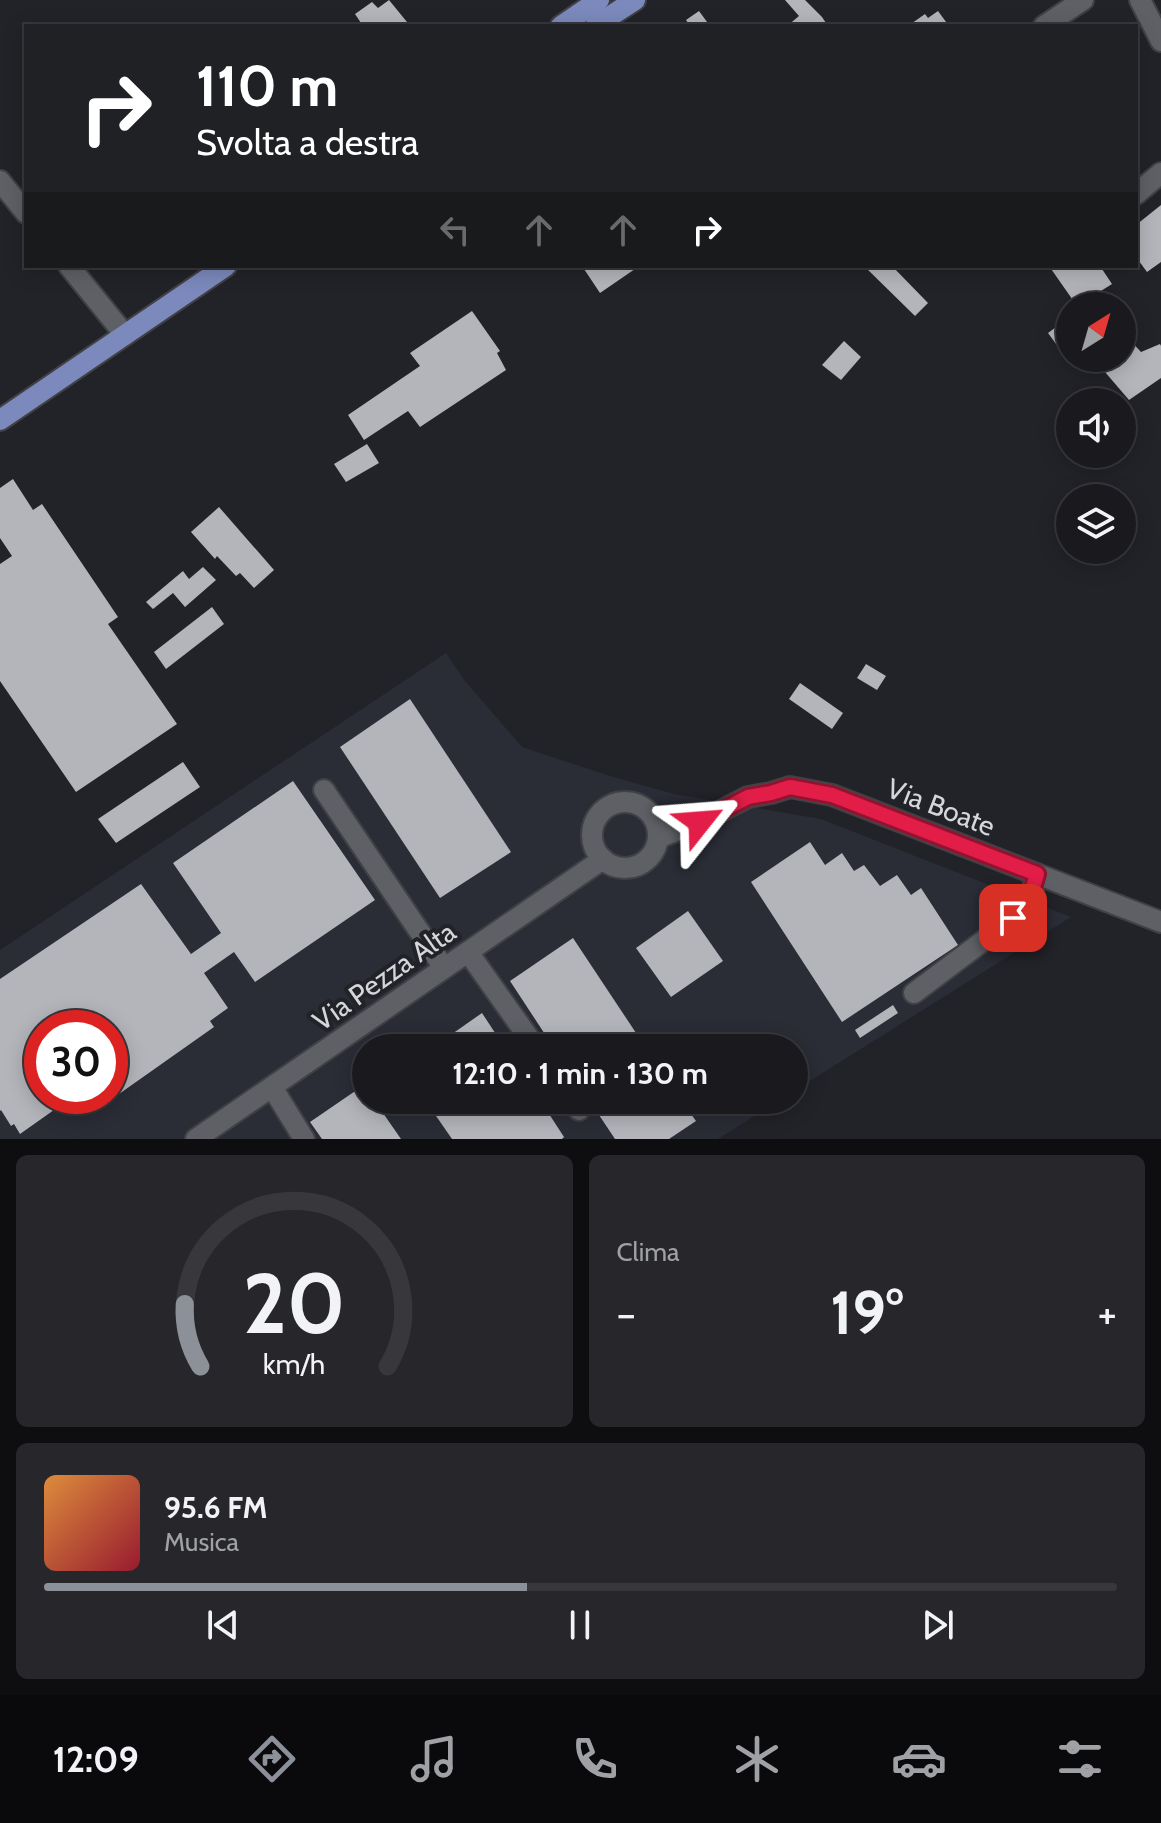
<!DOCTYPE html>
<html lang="it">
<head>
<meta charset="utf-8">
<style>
	body { margin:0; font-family:Cabin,sans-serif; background:#27272b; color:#f1f3f6; height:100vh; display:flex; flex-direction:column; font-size:30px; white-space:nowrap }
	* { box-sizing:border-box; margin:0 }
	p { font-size:26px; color:#9fa1a4 }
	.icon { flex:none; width:44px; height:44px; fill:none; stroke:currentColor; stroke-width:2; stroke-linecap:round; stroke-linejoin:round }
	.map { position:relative; height:1139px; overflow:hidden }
	.panel { display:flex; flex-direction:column; gap:16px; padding:16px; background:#0e0e10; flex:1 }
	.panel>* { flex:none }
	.guide { position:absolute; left:24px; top:24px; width:1114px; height:244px; border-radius:0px; box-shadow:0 4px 20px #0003,0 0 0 2px #38383c; background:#202124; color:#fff; overflow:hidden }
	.needle { width:52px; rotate:37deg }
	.controls { position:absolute; left:1056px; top:292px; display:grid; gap:16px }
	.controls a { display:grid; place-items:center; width:80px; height:80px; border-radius:50%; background:#1a1a1e; box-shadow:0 4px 20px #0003,0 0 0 2px #38383c; font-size:40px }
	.speed { position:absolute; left:24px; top:1010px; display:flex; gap:16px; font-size:40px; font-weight:700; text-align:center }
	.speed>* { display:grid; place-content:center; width:104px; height:104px; border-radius:50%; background:#1a1a1e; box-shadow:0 4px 20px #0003,0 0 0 2px #38383c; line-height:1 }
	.speed .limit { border:12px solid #d22; background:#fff; color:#111 }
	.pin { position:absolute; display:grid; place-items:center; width:68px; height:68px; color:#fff; margin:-34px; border-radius:16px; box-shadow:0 4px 12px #0006 }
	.me { position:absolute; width:88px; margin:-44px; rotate:62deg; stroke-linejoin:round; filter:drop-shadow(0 0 6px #0008) }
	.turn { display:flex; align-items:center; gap:28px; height:168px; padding:0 40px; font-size:36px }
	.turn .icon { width:104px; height:104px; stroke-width:2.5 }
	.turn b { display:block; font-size:56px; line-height:68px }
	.lanes { display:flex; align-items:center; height:76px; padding:0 40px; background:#0003; justify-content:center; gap:40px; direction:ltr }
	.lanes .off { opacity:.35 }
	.big { font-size:60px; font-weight:700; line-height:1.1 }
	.panel .widget { flex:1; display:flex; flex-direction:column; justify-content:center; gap:12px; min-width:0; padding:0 28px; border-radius:12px; background:#27272b }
	.panel .dial { align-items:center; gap:0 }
	.dial svg { height:208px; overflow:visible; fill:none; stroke:#38383c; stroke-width:7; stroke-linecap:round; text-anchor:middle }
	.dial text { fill:#f1f3f6; stroke:none }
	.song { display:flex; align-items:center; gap:24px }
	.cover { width:96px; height:96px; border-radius:12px; background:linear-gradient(135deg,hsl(30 70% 55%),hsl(350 70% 35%)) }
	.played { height:8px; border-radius:4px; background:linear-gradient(90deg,#8c9099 45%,#38383c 45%) }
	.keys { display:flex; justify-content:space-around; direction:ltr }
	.heat { display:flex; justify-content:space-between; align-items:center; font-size:44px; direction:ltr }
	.panel .tiles { flex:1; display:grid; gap:16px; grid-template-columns:1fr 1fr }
	.widget:last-child { grid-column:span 2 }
	.trip { position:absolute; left:352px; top:1034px; width:456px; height:80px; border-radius:40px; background:#1a1a1e; box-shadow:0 4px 20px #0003,0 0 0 2px #38383c; font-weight:700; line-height:80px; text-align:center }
	.tabs { display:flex; height:128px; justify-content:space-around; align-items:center; background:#0a0a0c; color:#9fa1a4 }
	.tabs .icon { width:56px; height:56px }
	.tabs .selected { color:#8c9099 }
	.tabs b { font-size:36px; color:#f1f3f6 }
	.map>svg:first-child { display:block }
	.built { fill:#2a2c36; fill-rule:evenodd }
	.building { fill:#b3b5bb }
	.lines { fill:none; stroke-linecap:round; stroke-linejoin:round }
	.minor-casing { stroke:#404145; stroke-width:24 }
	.major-casing { stroke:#404145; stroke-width:24 }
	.minor { stroke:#5e6065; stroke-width:20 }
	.major { stroke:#7b89bc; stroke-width:20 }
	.route-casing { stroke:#92132f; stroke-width:20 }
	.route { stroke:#e11d48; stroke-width:14 }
	.labels { text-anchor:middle; stroke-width:8; stroke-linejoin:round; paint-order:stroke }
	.street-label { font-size:28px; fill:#d5d6da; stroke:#222328 }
</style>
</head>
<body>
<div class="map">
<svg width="1161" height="1139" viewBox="0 0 1161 1139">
	<rect width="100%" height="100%" fill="#222328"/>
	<path class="built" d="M446,653L465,681L522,747L610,776L674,794L821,819L1071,917L794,1091V1048H366V1100H780L718,1139H0V950ZM42,1028H110V1096H42Z"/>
	<g class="building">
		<path d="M389,0L407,22L402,26H363L355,14L372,2L378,8Z"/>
		<path d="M785,0H805L822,17L828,26H787L799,16Z"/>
		<path d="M699,11L710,26H684L688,23L686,20Z"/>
		<path d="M938,11L949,26H908L925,14L928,18Z"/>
		<path d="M1161,205V262L1147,272L1136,257V225Z"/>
		<path d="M582,266H633L635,269L600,293Z"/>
		<path d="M864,266H892L928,303L915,316Z"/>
		<path d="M1049,266H1100L1112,284L1077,306Z"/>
		<path d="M472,311L500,351L497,353L506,370L420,427L408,411L364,440L348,415L420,366L410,353Z"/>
		<path d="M1067,319L1070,323V346L1062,352L1048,333Z"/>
		<path d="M1125,335L1141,352L1160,344L1161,346V378L1129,400L1093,358H1122V337Z"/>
		<path d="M844,341L861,357L841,380L822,365Z"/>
		<path d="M367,444L379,463L346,482L334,464Z"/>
		<path d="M13,479L33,510L42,504L118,617L108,624L177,724L76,792L0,681V564L12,556L0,538V488Z"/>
		<path d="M219,507L274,570L254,588L240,573L236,576L217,556L215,559L191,532Z"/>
		<path d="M203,567L216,580L185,607L173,593L153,609L146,602L183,571L189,579Z"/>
		<path d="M212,607L224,624L166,669L154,652Z"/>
		<path d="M866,664L886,676L877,690L857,678Z"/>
		<path d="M800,683L843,713L832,729L789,699Z"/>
		<path d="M410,699L511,852L440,898L340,747Z"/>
		<path d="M183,762L200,787L116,843L98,819Z"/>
		<path d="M293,781L375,900L255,982L234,952L204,973L228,1008L210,1021L214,1027L102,1106L96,1096H110V1028H42V1096H55L61,1105L20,1134L14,1124L11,1126L1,1110L0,1111V979L141,884L191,954L221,933L173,863Z"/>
		<path d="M810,842L825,865L842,853L854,871L864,865L880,886L897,875L911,895L921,888L958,945L842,1022L751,882Z"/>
		<path d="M688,911L723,961L671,997L636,948Z"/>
		<path d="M573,938L646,1048H554L510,981Z"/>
		<path d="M893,1005L898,1013L860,1038L855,1030Z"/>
		<path d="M482,1013L505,1048H447L442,1041Z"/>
		<path d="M364,1085L366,1088V1100H374L401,1139H322L310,1122Z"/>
		<path d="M425,1100H540L564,1137L562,1139H452Z"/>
		<path d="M589,1100H681L696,1121L669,1139H615Z"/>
	</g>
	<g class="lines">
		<defs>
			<g id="minor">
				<path d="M1140,0L1161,41"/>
				<path d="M1044,26L1083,0"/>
				<path d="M0,181L26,213"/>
				<path d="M1136,194L1161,173"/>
				<path d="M69,266L125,335"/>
				<path d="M324,790L444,968"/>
				<circle cx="625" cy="835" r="33"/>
				<path d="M658,838L700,822L748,797L771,793L790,787L832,795L1161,922"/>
				<path d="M468,952L536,1048"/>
				<path d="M914,993L1027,908L1037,874"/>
				<path d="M272,1087L304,1139"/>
				<path d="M572,1100L579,1110"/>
				<path d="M196,1139L603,859"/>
			</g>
			<g id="major">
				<path d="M561,26L599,0"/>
				<path d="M595,26L635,0"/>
				<path d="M0,420L226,266"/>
			</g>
		</defs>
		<use href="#minor" class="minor-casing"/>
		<use href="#major" class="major-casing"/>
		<use href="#minor" class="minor"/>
		<use href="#major" class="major"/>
	</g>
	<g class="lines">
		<defs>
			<path id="route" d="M700,822L748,797L771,793L790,787L832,795L1037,874L1027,908L1013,918"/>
		</defs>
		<use href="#route" class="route-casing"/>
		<use href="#route" class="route"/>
	</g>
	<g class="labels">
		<g class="street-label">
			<text transform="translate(941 807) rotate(21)" y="10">Via Boate</text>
			<text transform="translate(384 976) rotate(-35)" y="10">Via Pezza Alta</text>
		</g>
	</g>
</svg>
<div class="controls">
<a><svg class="needle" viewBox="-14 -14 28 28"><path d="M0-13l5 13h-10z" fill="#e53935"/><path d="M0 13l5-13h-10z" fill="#9fa1a4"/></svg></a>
<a><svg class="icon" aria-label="sound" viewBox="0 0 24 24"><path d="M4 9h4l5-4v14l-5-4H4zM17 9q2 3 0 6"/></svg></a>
<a><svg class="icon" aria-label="layers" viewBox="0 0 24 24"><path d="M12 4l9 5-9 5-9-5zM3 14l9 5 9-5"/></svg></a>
</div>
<div class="speed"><div class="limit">30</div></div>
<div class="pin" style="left:1013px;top:918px;background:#d93025"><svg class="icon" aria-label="arrive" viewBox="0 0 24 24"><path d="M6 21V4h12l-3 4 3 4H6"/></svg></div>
<svg class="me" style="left:700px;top:822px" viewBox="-20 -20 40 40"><path d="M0-17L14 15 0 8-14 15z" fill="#e11d48" stroke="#fff" stroke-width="4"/></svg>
<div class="trip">12:10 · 1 min · 130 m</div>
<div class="guide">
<div class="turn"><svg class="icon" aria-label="right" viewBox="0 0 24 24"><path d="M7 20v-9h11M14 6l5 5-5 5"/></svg><div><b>110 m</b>Svolta a destra</div></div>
<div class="lanes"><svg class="icon off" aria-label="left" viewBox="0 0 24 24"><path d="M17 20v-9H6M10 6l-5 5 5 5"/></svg><svg class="icon off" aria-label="ahead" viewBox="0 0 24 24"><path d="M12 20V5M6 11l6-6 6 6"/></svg><svg class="icon off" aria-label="ahead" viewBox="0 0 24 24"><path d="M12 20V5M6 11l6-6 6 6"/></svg><svg class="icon" aria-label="right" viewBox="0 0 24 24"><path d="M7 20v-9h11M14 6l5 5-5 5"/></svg></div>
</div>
</div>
<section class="panel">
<div class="tiles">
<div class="widget dial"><svg viewBox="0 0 100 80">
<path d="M14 69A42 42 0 1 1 86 69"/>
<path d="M14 69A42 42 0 0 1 8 45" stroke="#8c9099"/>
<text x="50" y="56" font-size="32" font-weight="700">20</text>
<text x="50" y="72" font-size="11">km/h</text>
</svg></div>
<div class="widget"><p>Clima</p>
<div class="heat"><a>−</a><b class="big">19°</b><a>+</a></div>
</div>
<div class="widget">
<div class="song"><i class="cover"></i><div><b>95.6 FM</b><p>Musica</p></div></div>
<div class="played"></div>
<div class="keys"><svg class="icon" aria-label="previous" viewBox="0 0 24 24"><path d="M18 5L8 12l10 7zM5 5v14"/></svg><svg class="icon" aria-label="pause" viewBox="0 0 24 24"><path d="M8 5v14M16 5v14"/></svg><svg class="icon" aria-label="next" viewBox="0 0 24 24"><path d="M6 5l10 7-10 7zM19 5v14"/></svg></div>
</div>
</div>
</section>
<nav class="tabs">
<b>12:09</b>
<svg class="icon selected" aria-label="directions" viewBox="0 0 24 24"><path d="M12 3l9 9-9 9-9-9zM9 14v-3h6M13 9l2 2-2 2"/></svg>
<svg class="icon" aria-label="music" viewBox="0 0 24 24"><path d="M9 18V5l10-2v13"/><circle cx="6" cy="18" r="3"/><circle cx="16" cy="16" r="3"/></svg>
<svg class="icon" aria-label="phone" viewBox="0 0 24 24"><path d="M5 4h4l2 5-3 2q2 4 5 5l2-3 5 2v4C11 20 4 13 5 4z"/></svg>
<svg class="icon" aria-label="climate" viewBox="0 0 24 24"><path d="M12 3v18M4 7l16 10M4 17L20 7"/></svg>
<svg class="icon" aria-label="car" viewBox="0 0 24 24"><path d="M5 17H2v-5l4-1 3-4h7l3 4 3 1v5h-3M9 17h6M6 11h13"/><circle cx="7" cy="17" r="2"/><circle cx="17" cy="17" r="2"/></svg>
<svg class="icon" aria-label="filters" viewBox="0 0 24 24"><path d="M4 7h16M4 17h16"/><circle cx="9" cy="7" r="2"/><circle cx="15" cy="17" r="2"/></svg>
</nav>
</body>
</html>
